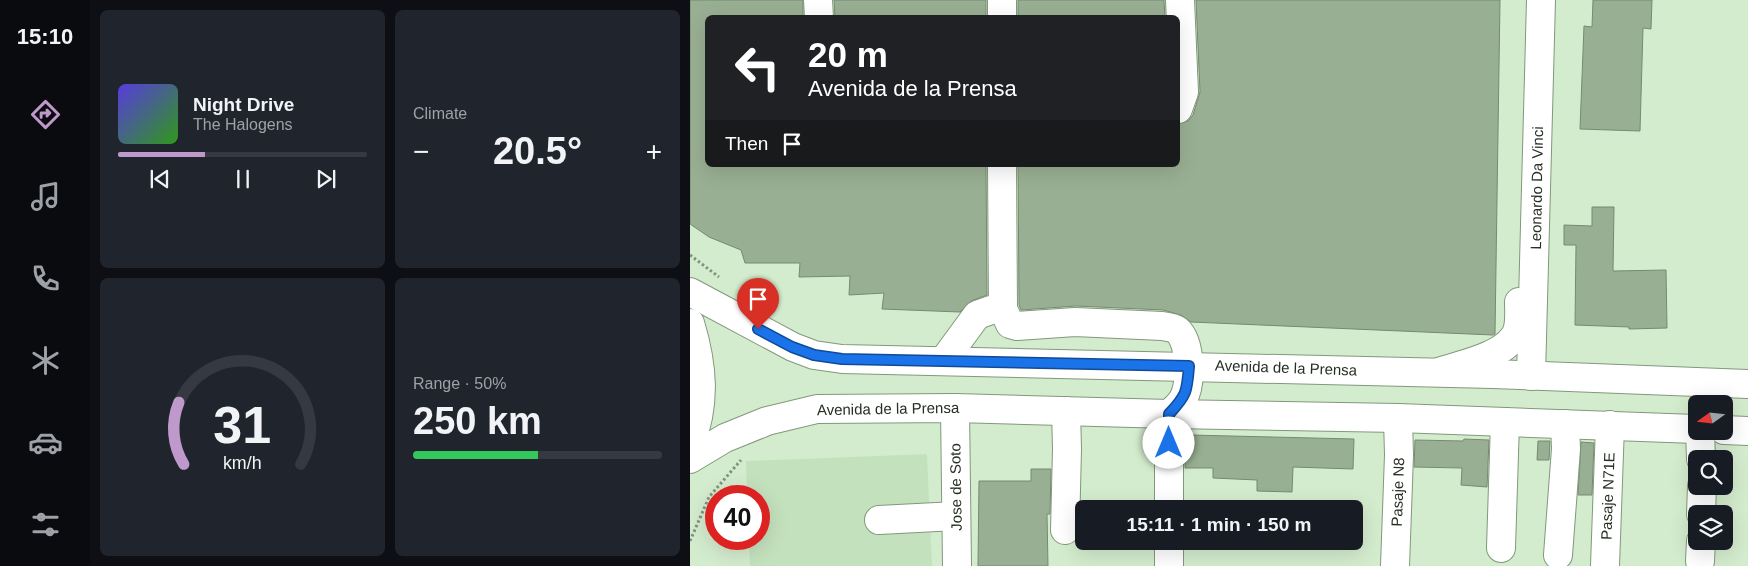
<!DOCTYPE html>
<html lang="en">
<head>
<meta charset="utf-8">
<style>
	body { margin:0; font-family:Arial,sans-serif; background:#20242c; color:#f1f3f6; height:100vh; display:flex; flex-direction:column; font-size:19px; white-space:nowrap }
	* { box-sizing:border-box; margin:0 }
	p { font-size:16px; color:#9ea1a6 }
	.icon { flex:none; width:28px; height:28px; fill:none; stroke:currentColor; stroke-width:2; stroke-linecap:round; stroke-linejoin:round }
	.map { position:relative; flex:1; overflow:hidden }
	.panel { display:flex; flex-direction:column; gap:10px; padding:10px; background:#0d0f14; width:600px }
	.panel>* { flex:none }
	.top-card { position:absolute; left:15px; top:15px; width:475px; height:152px; border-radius:8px; box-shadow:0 5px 20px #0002; background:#202124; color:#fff; overflow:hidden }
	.needle { width:32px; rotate:255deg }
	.controls { position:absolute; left:998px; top:395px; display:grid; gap:10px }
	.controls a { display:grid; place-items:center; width:45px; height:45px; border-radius:8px; background:#171b24; box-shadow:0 5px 20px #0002; font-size:25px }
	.speed { position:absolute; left:15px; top:485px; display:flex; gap:10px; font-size:25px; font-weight:700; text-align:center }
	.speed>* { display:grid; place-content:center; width:65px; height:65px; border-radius:50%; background:#171b24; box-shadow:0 5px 20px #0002; line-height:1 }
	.speed .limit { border:8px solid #d22; background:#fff; color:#111 }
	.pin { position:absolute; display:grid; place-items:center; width:42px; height:42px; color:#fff; margin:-51px -21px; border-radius:50% 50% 50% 0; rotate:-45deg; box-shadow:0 0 5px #0007 }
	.pin .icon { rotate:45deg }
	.me { position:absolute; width:55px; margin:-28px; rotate:0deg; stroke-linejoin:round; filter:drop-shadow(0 0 4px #0008) }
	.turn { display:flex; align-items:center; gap:18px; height:105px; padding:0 20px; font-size:22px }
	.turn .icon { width:65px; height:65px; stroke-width:2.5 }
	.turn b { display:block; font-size:35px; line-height:42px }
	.then { display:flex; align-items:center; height:48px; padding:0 20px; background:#0003; gap:10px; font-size:19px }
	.big { font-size:38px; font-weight:600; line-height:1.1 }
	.panel .card { flex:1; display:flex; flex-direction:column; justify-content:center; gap:8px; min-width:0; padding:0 18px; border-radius:8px; background:#20242c }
	.panel .dial { align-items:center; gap:0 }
	.dial svg { height:130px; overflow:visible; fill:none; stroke:#363941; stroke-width:7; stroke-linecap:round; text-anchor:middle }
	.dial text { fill:#f1f3f6; stroke:none }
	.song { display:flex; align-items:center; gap:15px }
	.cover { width:60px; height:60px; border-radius:8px; background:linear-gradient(135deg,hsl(250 70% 55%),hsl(110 70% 35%)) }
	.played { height:5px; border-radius:2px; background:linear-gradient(90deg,#c099cc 35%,#363941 35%) }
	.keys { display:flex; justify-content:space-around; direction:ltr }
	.heat { display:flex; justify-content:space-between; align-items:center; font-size:28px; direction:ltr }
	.charge { height:8px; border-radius:4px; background:linear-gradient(90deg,#34c759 50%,#363941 0) }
	.panel .tiles { flex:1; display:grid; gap:10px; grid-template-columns:repeat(2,1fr) }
	.trip { position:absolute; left:385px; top:500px; width:288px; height:50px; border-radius:8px; background:#171b24; box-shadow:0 5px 20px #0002; font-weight:600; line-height:50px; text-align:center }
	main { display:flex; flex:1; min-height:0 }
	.menu { display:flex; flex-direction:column; width:90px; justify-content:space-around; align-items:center; background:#090b0e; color:#9ea1a6 }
	.menu .icon { width:35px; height:35px }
	.menu .current { color:#c099cc }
	.menu b { font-size:22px; color:#f1f3f6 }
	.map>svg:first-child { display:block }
	.built { fill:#c4e1bd }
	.building { fill:#99af93; stroke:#758a6f }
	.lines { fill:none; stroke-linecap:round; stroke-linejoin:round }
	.minor-casing { stroke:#82987c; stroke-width:30 }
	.major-casing { stroke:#82987c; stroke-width:30 }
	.path { stroke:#81927d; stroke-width:3; stroke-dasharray:2.5 2.5; stroke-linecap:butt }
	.minor { stroke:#fff; stroke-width:28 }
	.major { stroke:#fff; stroke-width:28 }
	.route-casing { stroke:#114b97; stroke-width:12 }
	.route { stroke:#1a73e8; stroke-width:9 }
	.labels { text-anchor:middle; stroke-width:4.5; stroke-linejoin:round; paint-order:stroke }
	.street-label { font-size:15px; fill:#262f24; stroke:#fff }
</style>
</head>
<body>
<main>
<nav class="menu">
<b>15:10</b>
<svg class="icon current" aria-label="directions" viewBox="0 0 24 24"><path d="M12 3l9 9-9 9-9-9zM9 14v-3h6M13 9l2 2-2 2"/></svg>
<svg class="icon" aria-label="music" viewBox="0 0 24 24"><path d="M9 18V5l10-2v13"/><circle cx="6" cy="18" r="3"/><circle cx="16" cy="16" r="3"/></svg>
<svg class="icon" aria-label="phone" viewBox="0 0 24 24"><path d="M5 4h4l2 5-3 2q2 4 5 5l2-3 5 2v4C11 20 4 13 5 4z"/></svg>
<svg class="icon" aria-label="climate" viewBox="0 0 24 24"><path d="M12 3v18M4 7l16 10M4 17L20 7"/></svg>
<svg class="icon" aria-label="car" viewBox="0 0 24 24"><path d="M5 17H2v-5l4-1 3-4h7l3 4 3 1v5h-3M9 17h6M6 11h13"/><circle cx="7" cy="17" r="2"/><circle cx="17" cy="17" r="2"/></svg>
<svg class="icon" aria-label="filters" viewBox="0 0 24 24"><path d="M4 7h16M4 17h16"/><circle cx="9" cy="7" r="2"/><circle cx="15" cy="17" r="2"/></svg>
</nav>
<section class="panel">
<div class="tiles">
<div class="card">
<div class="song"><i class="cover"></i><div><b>Night Drive</b><p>The Halogens</p></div></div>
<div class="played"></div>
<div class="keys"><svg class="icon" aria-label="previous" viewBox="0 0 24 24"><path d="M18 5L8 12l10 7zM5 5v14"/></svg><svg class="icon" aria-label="pause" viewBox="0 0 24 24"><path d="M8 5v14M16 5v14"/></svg><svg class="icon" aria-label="next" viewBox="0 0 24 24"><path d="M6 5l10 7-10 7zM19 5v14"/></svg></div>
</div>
<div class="card"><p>Climate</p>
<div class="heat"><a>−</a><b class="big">20.5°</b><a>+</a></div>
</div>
<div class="card dial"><svg viewBox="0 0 100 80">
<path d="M14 69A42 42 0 1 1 86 69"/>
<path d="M14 69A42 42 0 0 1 11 31" stroke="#c099cc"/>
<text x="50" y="56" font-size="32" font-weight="700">31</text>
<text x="50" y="72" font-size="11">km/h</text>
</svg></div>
<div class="card"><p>Range · 50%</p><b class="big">250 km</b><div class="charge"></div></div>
</div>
</section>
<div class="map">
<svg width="1058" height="566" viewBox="0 0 1058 566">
	<rect width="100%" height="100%" fill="#d4ecce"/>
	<path class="built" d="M237,454L242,566H60L59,539H69V496H57L56,461Z"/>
	<g class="building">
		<path d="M0,0H113V18H18V165H296L297,295L281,301L270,312L192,309L194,293L159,295L160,276L109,277L110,263H55L51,250L19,237L0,224Z"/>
		<path d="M144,0H296V18H145Z"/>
		<path d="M328,0H474L475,18H328Z"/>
		<path d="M506,0H810L805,334L803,335L501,322L491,315L473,310L386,306L331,310L329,305L328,165H488V124L498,121L503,115L510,92Z"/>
		<path d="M903,0H962L961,29L953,28L950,131L890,129L894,26L902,27Z"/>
		<path d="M902,207H924L923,271L976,270L977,328L939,329V327L885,325L886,245H874V225L902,226Z"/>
		<path d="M500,435L664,439L663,469L603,467L602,492L567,491V480L523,478V468H495V443Z"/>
		<path d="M774,439L799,440L797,487L771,485L772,468L724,467L725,440L773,441Z"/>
		<path d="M848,441H860L859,460H847Z"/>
		<path d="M891,442L904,443L902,495H888Z"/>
		<path d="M341,469H361L360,514H357L358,566H288L289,481H341Z"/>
	</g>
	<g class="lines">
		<defs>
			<g id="minor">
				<path d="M128,0L129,18"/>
				<path d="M312,0V18"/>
				<path d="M488,109L494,92L490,0"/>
				<path d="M312,165L313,309L320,324L327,326L385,322L472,326C477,327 482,327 487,330C501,342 502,384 493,399C490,405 484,409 479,414V509"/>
				<path d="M254,360L287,315L301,310L313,309"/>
				<path d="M749,372C772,364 810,357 824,337C831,328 829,312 829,302"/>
				<path d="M841,376L851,0"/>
				<path d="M265,408L267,566"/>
				<path d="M1010,431L1011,459"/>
				<path d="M1011,514L1012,486"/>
				<path d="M189,520L266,516"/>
				<path d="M375,530L377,449L376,411"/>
				<path d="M479,541V566"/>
				<path d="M811,548L815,422"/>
				<path d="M868,555L876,449L875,424"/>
				<path d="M1010,561L1011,541"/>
				<path d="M705,566L709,455L708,418"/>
				<path d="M915,566L920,425"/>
			</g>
			<g id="major">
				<path d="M0,292L103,347L124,355L152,359L803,374L1058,384"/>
				<path d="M0,323C13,366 16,403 0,445"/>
				<path d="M1034,430L1058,431"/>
				<path d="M0,459L35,438L77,421L127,409L265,408L479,414L708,418L1006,429"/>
			</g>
		</defs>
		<use href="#minor" class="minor-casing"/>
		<use href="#major" class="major-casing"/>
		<g class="path">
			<path d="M0,255L29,277"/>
			<path d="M0,541L19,497L51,460"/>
		</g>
		<use href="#minor" class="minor"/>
		<use href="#major" class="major"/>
	</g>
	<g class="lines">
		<defs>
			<path id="route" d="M68,329L102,347L124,355L152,359L499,366C497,391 497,395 479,414V443"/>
		</defs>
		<use href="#route" class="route-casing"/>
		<use href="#route" class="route"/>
	</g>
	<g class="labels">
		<g class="street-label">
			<text transform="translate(847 188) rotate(-89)" y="5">Leonardo Da Vinci</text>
			<text transform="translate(596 368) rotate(2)" y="5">Avenida de la Prensa</text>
			<text transform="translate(198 409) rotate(-1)" y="5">Avenida de la Prensa</text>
			<text transform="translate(266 487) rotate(-91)" y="5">Jose de Soto</text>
			<text transform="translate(708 492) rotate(-88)" y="5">Pasaje N8</text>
			<text transform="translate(918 496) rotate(-88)" y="5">Pasaje N71E</text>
		</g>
	</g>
</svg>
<div class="controls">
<a><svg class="needle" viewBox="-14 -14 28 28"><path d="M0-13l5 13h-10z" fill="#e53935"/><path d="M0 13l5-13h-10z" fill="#9ea1a6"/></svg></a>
<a><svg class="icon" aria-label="search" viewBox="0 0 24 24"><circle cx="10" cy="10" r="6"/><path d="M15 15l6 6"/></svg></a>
<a><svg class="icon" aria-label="layers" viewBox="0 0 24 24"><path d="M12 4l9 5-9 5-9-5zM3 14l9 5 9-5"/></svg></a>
</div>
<div class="speed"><div class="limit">40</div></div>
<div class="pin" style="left:68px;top:329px;background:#d93025"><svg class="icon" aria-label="arrive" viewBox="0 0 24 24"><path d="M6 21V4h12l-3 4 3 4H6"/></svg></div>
<svg class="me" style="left:479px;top:443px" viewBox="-20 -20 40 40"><circle r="19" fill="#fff"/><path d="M0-13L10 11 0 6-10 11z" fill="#1a73e8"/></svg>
<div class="trip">15:11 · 1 min · 150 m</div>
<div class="top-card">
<div class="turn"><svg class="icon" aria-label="left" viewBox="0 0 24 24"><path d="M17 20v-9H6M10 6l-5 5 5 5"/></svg><div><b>20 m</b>Avenida de la Prensa</div></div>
<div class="then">Then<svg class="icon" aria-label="arrive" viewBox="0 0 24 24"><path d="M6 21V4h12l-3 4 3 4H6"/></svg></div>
</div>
</div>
</main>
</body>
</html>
